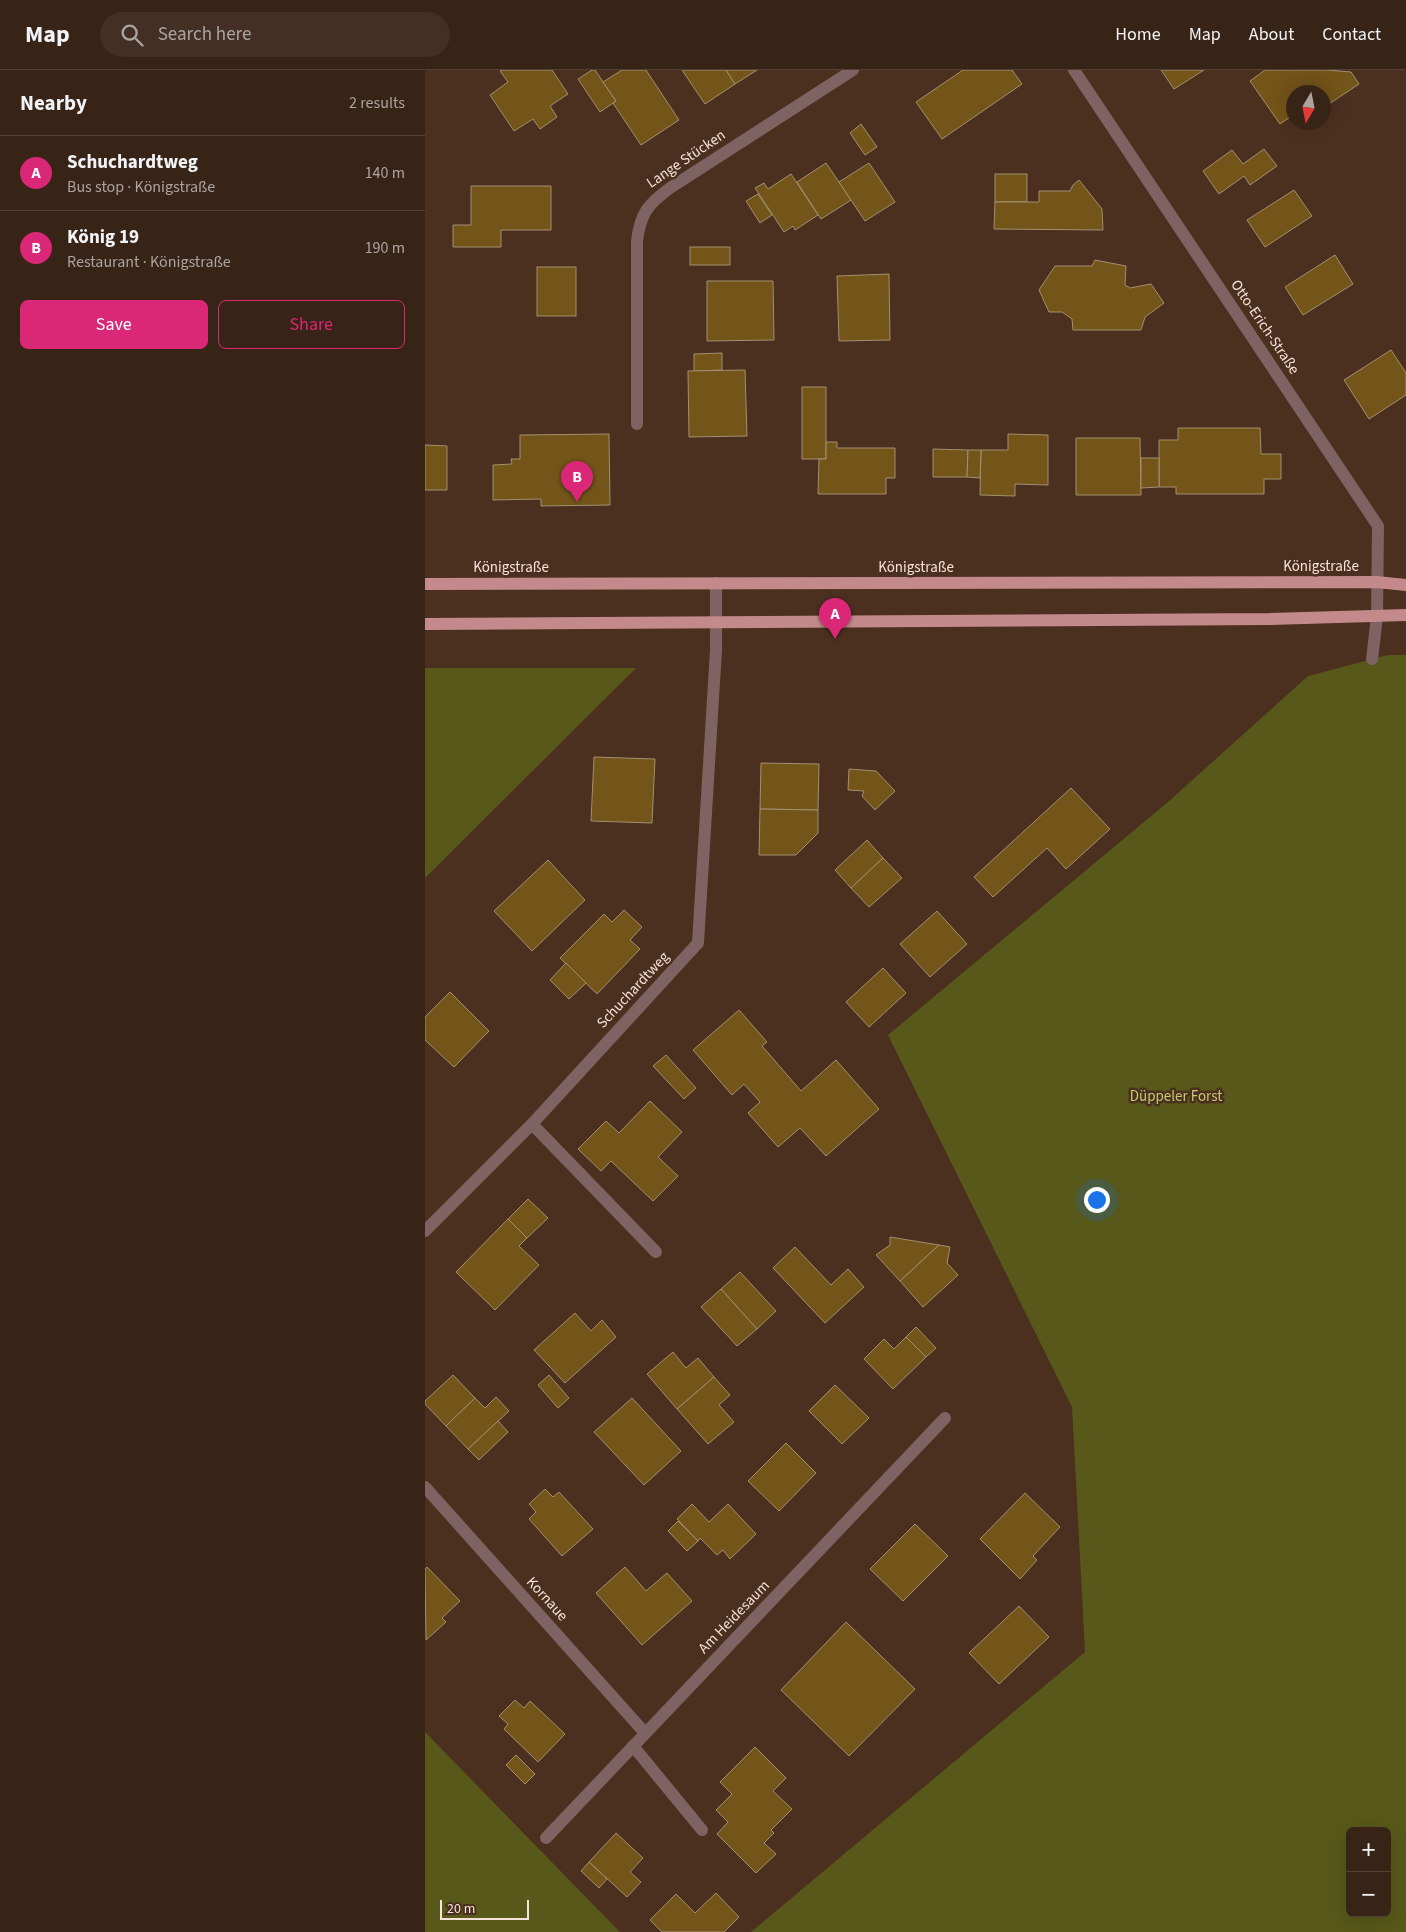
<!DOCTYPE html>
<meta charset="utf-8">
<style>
:root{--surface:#382317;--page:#432f24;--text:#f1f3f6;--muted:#aba4a1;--line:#524036;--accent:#db2777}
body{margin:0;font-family:"Source Sans 3",sans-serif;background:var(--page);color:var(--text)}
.controls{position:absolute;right:15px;bottom:15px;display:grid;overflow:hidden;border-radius:8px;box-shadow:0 5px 20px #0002}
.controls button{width:45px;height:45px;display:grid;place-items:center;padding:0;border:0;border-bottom:1px solid var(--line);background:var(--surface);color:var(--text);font:25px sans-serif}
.compass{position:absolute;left:861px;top:15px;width:45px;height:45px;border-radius:50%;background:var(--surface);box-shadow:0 5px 20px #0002;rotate:190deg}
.scale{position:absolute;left:15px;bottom:12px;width:89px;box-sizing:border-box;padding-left:5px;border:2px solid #f5e2d8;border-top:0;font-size:14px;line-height:18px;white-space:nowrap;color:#f5e2d8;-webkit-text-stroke:4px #4b2f1f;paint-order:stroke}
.you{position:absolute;left:671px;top:1129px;width:18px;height:18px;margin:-12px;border:4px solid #fff;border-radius:50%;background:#1a73e8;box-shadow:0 0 0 8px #1a73e833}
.badge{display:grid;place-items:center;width:32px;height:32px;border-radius:50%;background:var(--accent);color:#fff;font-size:16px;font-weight:700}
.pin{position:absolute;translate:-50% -41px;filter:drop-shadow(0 1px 2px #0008)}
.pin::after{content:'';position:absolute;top:26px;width:18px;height:15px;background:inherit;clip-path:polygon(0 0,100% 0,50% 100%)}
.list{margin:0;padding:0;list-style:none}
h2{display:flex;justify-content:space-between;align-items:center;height:65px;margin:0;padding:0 20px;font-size:21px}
h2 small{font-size:16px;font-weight:400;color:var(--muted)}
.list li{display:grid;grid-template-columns:32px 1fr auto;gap:15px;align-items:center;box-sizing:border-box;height:75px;padding:0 20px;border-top:1px solid var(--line)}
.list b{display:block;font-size:19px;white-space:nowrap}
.list p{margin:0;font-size:16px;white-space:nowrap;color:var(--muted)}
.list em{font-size:16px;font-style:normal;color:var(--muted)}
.actions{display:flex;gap:10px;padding:15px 20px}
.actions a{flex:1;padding:11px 0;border:1px solid var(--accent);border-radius:8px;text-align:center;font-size:18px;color:var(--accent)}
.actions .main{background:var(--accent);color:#fff}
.icon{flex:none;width:28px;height:28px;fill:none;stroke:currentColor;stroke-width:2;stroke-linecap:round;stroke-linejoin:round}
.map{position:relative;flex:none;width:981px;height:1862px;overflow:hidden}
header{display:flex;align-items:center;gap:30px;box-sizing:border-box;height:70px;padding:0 25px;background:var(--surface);border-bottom:1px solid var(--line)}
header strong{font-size:24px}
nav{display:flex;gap:28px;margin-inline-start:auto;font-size:18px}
.search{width:350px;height:45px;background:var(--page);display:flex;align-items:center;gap:12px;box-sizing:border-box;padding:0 18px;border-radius:28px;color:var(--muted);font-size:19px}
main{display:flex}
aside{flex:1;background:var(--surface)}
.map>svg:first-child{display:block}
</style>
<header>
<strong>Map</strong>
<div class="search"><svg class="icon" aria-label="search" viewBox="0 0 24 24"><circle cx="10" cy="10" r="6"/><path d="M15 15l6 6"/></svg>Search here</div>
<nav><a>Home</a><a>Map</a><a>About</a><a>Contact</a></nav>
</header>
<main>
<aside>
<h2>Nearby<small>2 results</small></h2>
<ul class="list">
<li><span class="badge">A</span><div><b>Schuchardtweg</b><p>Bus stop · Königstraße</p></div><em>140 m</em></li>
<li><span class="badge">B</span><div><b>König 19</b><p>Restaurant · Königstraße</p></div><em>190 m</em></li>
</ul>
<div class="actions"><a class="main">Save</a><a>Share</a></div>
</aside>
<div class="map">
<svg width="981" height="1862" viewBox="0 0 981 1862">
<rect width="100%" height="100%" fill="#4b2f1f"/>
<g fill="#575819" fill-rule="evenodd">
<path d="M963,585H981V1862H326L660,1582L647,1337L463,965L743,732L883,606ZM925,1761H962V1843H925Z"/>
<polygon points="0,598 211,598 0,808"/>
<polygon points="0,1662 195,1862 0,1862"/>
</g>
<g fill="#735419" stroke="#a39071">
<polygon points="77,0 127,0 143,24 125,36 132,47 115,59 108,49 89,61 65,25 83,12 75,1"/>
<polygon points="167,0 170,0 191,31 175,42 153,9"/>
<polygon points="197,0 221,0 254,50 216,75 188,33 191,31 178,12"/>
<polygon points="257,0 301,0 310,14 280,34"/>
<polygon points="301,0 332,0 310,14"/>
<polygon points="538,0 587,0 597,14 517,69 491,32"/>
<polygon points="736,0 779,0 749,19"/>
<polygon points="840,0 903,0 926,2 934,14 898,38 898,22 868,22 868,45 855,54 825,11"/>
<polygon points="436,54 452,77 440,85 425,63"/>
<polygon points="839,79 852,96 825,115 819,106 794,124 778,101 807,80 818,94"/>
<polygon points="401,93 426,130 396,149 372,112"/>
<polygon points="444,93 470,132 440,151 414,112"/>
<polygon points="366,104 393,145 370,160 368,156 359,162 330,118 339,113 343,119"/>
<rect x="570" y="104" width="32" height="28"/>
<polygon points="654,110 677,139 678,160 569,159 570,132 614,132 614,121 645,121 648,115"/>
<polygon points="46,116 126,116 126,160 76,160 76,177 28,177 28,155 46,155"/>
<polygon points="869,120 887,146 840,177 822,150"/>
<polygon points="333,124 347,145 335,153 321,131"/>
<rect x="265" y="177" width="40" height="18"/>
<polygon points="910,185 928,214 878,245 860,217"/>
<polygon points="670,190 701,196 700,215 705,218 726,214 739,233 720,247 716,260 648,260 647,249 637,242 624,242 614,220 630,196 667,196"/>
<rect x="112" y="197" width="39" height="49"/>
<polygon points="464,204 465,270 414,271 412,206"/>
<polygon points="282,211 348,211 349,270 282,271"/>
<polygon points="966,280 981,303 981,325 944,349 919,310"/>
<polygon points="297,283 297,300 269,301 269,284"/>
<polygon points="320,300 322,366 264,367 263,301"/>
<rect x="377" y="317" width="24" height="72"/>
<polygon points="753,358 835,358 836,384 856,384 856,409 839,409 839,424 751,424 751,417 734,417 734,370 753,370"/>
<polygon points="184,364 185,435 116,436 116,429 68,430 68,395 87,394 86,389 95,389 95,365"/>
<polygon points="583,364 623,365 623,415 590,414 590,426 555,425 556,380 583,380"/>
<polygon points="651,368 715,368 716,425 651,425"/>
<polygon points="401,372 412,372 412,378 470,378 470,408 461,408 461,424 393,424 394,389 401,389"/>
<polygon points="0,375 22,376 22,420 0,420"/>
<polygon points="508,379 543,380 542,407 508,407"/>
<polygon points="543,380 556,380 555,408 542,407"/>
<polygon points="716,388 734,388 734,417 716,418"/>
<polygon points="169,687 230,689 227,753 166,751"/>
<polygon points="336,693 394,694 393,740 335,739"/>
<polygon points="424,699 451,701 470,721 450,740 437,726 439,721 423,720"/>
<polygon points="646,718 685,759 641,799 622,778 568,827 549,807"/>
<polygon points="335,739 393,740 393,763 371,785 334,785"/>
<polygon points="442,770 458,788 426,818 410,800"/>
<polygon points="458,788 477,808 444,837 426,818"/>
<polygon points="123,790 160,830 107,881 69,841"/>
<polygon points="199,840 217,857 205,870 215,879 172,924 135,888 179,844 187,852"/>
<polygon points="512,841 542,874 505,907 475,874"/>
<polygon points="141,893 161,913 144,929 125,910"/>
<polygon points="458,898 481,923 444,957 421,932"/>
<polygon points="25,922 64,961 29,997 0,970 0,947"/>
<polygon points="314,940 342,972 337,976 376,1021 411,990 454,1039 401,1086 375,1058 353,1077 323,1043 335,1032 319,1014 307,1025 268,980"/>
<polygon points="241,985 271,1018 259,1029 228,996"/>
<polygon points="225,1031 257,1062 233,1087 253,1106 228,1131 186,1091 176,1101 153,1079 181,1051 194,1063"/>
<polygon points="103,1129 123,1148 102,1168 83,1149"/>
<polygon points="83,1149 102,1168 94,1176 114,1195 70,1240 31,1202"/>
<polygon points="465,1167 514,1175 475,1211 451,1185 465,1175"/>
<polygon points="514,1175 525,1177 522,1193 533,1205 498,1237 475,1211"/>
<polygon points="370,1177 406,1215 423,1199 439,1217 400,1253 348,1198"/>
<polygon points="315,1202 351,1241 332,1259 296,1219"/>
<polygon points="296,1219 332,1259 312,1276 276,1237"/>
<polygon points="150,1243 166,1261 177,1250 191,1267 140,1313 109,1280"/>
<polygon points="491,1257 511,1278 501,1287 481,1267"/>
<polygon points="481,1267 501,1287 468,1319 439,1289 459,1269 469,1279"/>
<polygon points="248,1282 261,1298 273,1288 289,1307 252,1339 222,1304"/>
<polygon points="28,1305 50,1328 21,1356 0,1334 0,1331"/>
<polygon points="124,1305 144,1328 133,1338 113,1315"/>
<polygon points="289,1307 305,1325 294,1335 309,1352 283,1374 252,1339"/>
<polygon points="410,1315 444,1348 417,1374 384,1341"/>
<polygon points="71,1327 84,1341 43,1379 21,1356 50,1328 60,1338"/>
<polygon points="207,1328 256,1381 219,1415 169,1362"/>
<polygon points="73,1351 83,1362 54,1390 43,1379"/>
<polygon points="361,1373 391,1403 354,1441 323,1411"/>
<polygon points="120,1419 128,1427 134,1422 168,1459 137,1486 104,1449 111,1442 104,1434"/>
<polygon points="600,1423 635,1457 608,1486 612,1490 595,1509 555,1469"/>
<polygon points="267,1434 284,1452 303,1434 331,1464 305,1489 298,1480 292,1485 275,1468 273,1471 252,1449"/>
<polygon points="253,1451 273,1471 262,1481 243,1461"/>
<polygon points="490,1454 523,1486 478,1531 445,1499"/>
<polygon points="2,1497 35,1531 17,1548 21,1552 1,1570 0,1499"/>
<polygon points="200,1497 221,1521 242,1503 267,1531 217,1575 171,1523"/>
<polygon points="594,1536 624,1567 574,1614 544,1583"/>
<polygon points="421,1552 490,1619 424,1686 356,1620"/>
<polygon points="90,1630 99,1638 105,1631 140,1664 113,1692 79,1659 83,1654 74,1646"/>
<polygon points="330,1677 361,1708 348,1721 367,1739 346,1760 349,1763 339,1773 351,1784 331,1803 292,1764 303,1752 291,1740 307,1724 295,1712"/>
<polygon points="91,1685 110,1704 100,1714 81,1695"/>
<polygon points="191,1763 218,1788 205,1802 216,1812 202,1827 164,1792"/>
<polygon points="164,1792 182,1809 174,1818 156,1801"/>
<polygon points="291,1823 314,1847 299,1862 237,1862 225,1850 251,1824 270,1843"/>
</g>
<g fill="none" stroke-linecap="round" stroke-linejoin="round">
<g stroke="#7f6262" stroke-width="12">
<polyline points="649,0 953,456 952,547 947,589"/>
<path d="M212,354V171C215,144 223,134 245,118L428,0"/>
<polyline points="107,1054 231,1182"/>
<polyline points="0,1161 107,1054 273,873 291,580 291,513"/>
<polyline points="0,1417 220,1663"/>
<polyline points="208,1676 277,1760"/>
<polyline points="121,1768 520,1348"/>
</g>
<g stroke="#c48a8b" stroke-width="12">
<polyline points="0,514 952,512 981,515"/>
<polyline points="0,554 845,549 981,545"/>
</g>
</g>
<g text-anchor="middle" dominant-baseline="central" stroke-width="5" stroke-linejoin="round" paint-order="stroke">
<g font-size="15" fill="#f5e2d8" stroke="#4b2f1f">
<text transform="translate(261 89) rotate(-34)">Lange Stücken</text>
<text transform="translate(840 257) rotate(56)">Otto-Erich-Straße</text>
<text x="896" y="496">Königstraße</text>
<text x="86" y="497">Königstraße</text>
<text x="491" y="497">Königstraße</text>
<text transform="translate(208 920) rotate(-47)">Schuchardtweg</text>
<text transform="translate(122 1529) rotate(48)">Kornaue</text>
<text transform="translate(309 1547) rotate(-46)">Am Heidesaum</text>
</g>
<g font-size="15" fill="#c8cb70" stroke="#4b2f1f">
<text x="751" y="1026">Düppeler Forst</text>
</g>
</g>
</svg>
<div class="controls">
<button>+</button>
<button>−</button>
</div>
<svg class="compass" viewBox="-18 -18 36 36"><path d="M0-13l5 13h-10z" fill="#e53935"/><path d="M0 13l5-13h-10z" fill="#aba4a1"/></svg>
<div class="scale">20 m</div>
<div class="you"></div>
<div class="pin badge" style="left:410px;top:569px">A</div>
<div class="pin badge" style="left:152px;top:432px">B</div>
</div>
</main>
